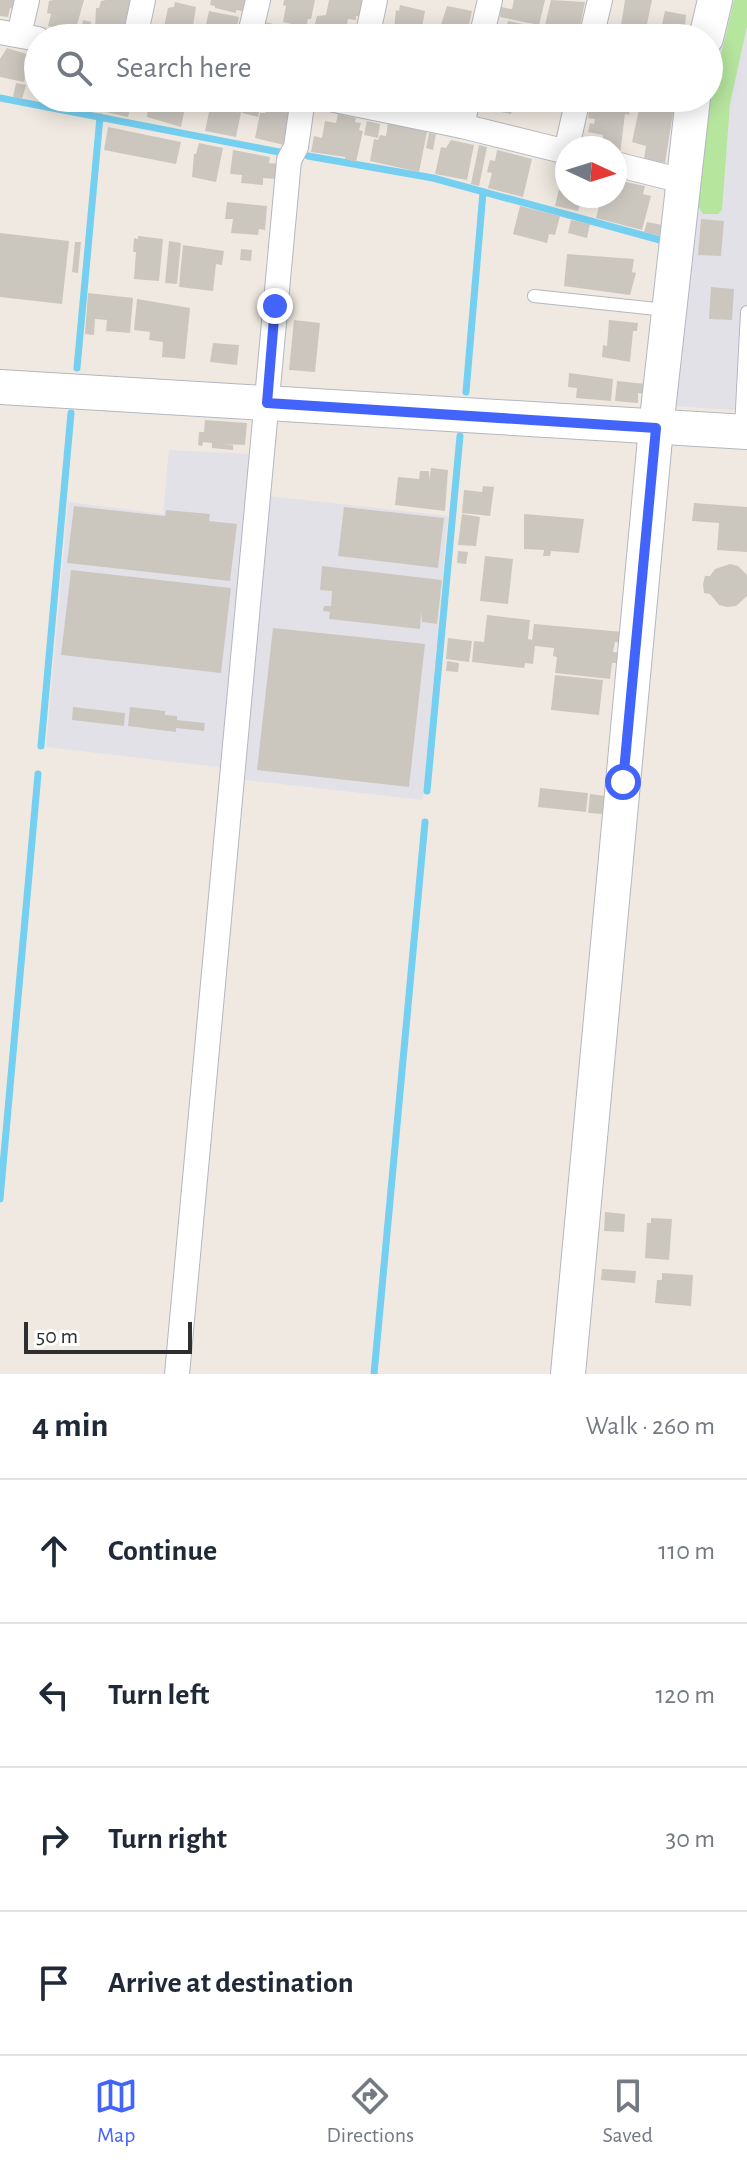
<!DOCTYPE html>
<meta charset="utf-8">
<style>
:root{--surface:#fff;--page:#f2f2f3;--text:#1f2937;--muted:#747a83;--line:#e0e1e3;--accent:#4264fb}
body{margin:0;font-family:"Alegreya Sans",sans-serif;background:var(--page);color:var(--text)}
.compass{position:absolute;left:555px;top:136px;width:72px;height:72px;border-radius:50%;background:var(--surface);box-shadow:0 4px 20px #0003;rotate:94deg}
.scale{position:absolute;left:24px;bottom:20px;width:168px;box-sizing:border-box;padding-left:8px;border:4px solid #2e2e2e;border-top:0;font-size:22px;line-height:28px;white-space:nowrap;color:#2e2e2e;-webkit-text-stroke:6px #fff;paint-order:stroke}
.stop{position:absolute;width:24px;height:24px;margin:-18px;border:6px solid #4264fb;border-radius:50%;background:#fff}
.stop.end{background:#4264fb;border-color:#fff;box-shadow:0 2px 8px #0008}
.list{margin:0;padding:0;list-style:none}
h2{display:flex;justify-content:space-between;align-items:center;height:104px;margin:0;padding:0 32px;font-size:34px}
h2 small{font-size:26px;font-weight:400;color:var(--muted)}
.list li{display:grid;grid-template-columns:52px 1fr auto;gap:24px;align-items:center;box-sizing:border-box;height:144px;padding:0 32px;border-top:2px solid var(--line)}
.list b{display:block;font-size:30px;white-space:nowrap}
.list em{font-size:26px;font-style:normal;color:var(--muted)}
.icon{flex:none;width:44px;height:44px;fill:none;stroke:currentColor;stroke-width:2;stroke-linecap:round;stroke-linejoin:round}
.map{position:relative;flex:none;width:747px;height:1374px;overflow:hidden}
.search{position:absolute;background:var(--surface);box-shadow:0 4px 20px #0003;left:24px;right:24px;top:24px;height:88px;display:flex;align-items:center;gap:20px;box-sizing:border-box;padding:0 28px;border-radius:44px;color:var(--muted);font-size:30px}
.sheet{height:680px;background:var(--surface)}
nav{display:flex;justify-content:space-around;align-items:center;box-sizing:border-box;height:112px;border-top:2px solid var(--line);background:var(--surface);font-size:22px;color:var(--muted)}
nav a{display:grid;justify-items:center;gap:4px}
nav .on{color:var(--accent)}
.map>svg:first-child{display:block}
</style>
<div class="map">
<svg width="747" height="1374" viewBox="0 0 747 1374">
<rect width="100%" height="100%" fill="#efe9e1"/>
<g fill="#e3e1e8">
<polygon points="724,0 747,0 747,411 673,406 709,98 709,69"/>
<polygon points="169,450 250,454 226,768 46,747 68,502 163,514"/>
<polygon points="269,496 448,516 423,800 245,780"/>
</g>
<polygon fill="#b6e59e" points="734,0 747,0 747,26 730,104 722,210 718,214 703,214 698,206 710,102"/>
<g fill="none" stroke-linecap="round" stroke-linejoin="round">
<g stroke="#75cff0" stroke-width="7">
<polyline points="0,98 279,152"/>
<polyline points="308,156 433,178 660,240"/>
<polyline points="77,368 100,117"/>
<polyline points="466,392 483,192"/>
<polyline points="41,746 71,413"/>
<polyline points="427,791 460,436"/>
<polyline points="0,1199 38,774"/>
<polyline points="374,1374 425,822"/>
</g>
</g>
<g fill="#cbc7bf">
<polygon points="0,0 16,0 14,9 10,8 8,17 0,16"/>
<polygon points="54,0 84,0 75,32 48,26 51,14 47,13 49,1"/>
<polygon points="106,0 130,0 122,37 95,31 96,8 99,8 101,1"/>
<polygon points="211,0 246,0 243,11 236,10 236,13 215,8 215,6 210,5"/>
<polygon points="284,0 315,0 311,19 308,19 306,27 283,22 286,6 283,5"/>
<polygon points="329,0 364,0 360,16 356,16 356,20 348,19 344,38 313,31 317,16 326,15"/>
<polygon points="514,0 545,0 539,25 500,17 501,7 512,9"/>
<polygon points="551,0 585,2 578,36 544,29"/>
<polygon points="625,0 652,0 644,38 619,38"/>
<polygon points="175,2 196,7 191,38 147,38 150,24 164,27 168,8 174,7"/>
<polygon points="400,5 425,11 420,38 393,38 396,10 399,11"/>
<polygon points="447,6 472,11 466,38 438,34"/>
<polygon points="209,11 239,17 235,35 243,38 203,38"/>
<polygon points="665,11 686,15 684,38 659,38"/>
<polygon points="83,20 91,22 88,37 80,35"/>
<polygon points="508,21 538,27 537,33 533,32 531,38 504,38"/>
<polygon points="265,22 307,32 306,38 262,37"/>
<polygon points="7,48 30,55 24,82 0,77 0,59"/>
<polygon points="16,83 26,85 22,99 13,97"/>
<polygon points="49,98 76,98 74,106 49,101"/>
<polygon points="99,98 132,98 128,117 97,110"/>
<polygon points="149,98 187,98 181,127 147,117"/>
<polygon points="189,98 209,98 207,106 188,102"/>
<polygon points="220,98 244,98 236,137 205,131 211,103"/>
<polygon points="246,98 262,98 258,117 242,113"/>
<polygon points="429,98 455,98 454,104 447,102 445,112 427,108"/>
<polygon points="488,98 521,98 518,112 512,111 511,114 485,109"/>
<polygon points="600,98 613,100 613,98 632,98 629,115 625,114 620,154 615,153 615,148 610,148 611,141 603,139 603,135 588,132 590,123 594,124 595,119 588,118 589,109 597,111"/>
<polygon points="641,100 674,107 665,163 644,159 646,146 632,142"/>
<polygon points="270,106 290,111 284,145 255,138 260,113 265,113"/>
<polygon points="338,114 356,118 355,122 361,123 359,130 363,131 356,162 345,159 345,157 311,152 314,136 322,138 325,121 336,123"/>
<polygon points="367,121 380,124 378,138 364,135"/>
<polygon points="388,123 427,132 419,172 370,161 374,139 378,140 380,135 386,136"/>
<polygon points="108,127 181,142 176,164 104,150"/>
<polygon points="429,133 436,134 433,150 426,148"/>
<polygon points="451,140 474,145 467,180 435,174 441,147 446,148"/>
<polygon points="199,143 223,148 216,182 192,177 194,154 196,154"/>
<polygon points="479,145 487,147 479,186 471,184"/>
<polygon points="233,150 270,157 269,163 278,164 276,179 263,178 263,185 241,183 242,175 230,174"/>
<polygon points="497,150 532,159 523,197 488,188 492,173 487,172 490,160 495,161"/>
<polygon points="563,172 567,173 567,196 582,196 578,211 555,206"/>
<polygon points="615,180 645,186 643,194 651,196 642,230 596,218 600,203 607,204 609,196 615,196"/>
<polygon points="227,202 267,206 265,230 259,229 258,235 231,233 233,219 225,219"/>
<polygon points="520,206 560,216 555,235 549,234 547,243 513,234"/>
<polygon points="701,219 724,221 721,256 698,255"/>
<polygon points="571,220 590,224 587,238 568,233"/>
<polygon points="647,222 662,225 660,236 644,232"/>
<polygon points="0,233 69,241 62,304 0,297"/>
<polygon points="138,236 163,239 159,281 134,279 136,252 133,252 134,238 138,239"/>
<polygon points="169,241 181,243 177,284 165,283"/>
<polygon points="75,242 81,242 78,273 72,272"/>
<polygon points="183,245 224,251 222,265 216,264 213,291 179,287"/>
<polygon points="241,249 252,250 251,261 240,260"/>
<polygon points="567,254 634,259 632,272 636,273 630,295 564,286"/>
<polygon points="711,287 734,289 732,320 709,319"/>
<polygon points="88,293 133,298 130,333 106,331 107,320 95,319 94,335 85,334"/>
<polygon points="137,299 190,308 185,359 162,357 163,342 149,340 150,332 134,330"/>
<polygon points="294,320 320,323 315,372 289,370"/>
<polygon points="609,320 638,323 637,331 633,331 630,362 602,357 603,345 607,346"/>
<polygon points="213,343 239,345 237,365 210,362"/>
<polygon points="569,373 613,379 611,401 576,398 577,388 568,387"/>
<polygon points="617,381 646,384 645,394 638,393 638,403 615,401"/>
<polygon points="205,420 247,423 245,445 223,444 233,445 233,450 212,448 212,443 203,442 202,446 198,445 199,432 204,432"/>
<polygon points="431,468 448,470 445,511 395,505 398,477 419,479 420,471 429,471 429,481"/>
<polygon points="483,486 494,487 490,516 462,513 464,490 482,492"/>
<polygon points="694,503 747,507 747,552 717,550 719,523 692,521"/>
<polygon points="74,506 165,516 166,510 210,514 209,521 237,524 230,581 67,563"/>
<polygon points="344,507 444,518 438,568 338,556"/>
<polygon points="462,514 480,517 476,546 458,545"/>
<polygon points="524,514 584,519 579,553 551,551 550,556 543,556 544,550 524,549"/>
<polygon points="458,551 468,552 466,564 457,563"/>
<polygon points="485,556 513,559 508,604 480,601"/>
<polygon points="730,564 738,566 747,575 747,596 736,606 727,607 719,605 710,594 704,593 703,584 705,576 710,576 715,569"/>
<polygon points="322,566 442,580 437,624 422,622 421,613 420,629 329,619 330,612 323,611 324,606 331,606 332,591 320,590"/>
<polygon points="71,570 231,588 221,673 61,655"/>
<polygon points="487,615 530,620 528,639 532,640 534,624 623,632 621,643 615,642 613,652 620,653 619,663 612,663 610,679 555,673 557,657 553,656 554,648 535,646 533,664 525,663 524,668 472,662 474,641 484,642"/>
<polygon points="273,628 425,644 409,787 257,770"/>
<polygon points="448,638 472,641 469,662 446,659"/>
<polygon points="447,661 459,663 458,672 446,671"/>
<polygon points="555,675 603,680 599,715 551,710"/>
<polygon points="73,707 125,713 124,726 72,720"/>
<polygon points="130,707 165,711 165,715 177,716 177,720 205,723 204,731 176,728 176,732 128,726"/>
<polygon points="540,788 588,793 586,812 538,807"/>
<polygon points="590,794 605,796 603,814 588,813"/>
<polygon points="605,1212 625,1214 624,1232 604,1231"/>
<polygon points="651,1218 672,1219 669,1260 645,1258 647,1223 651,1223"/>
<polygon points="602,1269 636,1271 635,1283 601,1280"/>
<polygon points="662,1273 693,1275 691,1306 655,1303 657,1280 662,1280"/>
</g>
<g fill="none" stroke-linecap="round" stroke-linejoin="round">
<defs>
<g id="lane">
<polyline points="534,296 666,310"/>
<polyline points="741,428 747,312"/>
</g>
<g id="street">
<polyline points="0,32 38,39"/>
<polyline points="19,35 27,0"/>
<polyline points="135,38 143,0"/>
<polyline points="249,38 258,0"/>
<polyline points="367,38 375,0"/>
<polyline points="481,38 490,0"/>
<polyline points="591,38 600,0"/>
<polyline points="325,98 462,126 567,152"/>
<polyline points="462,126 468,98"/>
<polyline points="566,152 578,98"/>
<polyline points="615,164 683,181"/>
<polyline points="177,1374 289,160 296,147 303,98"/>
</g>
<g id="secondary">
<polyline points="706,38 715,0"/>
<polyline points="0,387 747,432"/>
<polyline points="568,1374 656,428 693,98"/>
</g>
</defs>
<use href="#lane" stroke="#b4b7c1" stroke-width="14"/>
<use href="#street" stroke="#b4b7c1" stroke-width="26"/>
<use href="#secondary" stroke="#b4b7c1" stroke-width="36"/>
<use href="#lane" stroke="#fff" stroke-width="12"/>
<use href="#street" stroke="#fff" stroke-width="24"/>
<use href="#secondary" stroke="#fff" stroke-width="34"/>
</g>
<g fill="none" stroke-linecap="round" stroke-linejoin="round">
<polyline stroke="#4264fb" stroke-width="10" points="275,306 267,403 656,428 623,782"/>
</g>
</svg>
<svg class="compass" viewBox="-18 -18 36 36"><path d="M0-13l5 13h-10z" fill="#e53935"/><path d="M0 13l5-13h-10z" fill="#747a83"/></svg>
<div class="scale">50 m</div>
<div class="stop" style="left:623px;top:782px"></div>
<div class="stop end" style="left:275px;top:306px"></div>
<div class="search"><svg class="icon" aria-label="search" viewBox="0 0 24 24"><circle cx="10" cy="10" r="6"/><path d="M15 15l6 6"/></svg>Search here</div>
</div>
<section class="sheet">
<h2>4 min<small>Walk · 260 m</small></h2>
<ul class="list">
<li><svg class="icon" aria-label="ahead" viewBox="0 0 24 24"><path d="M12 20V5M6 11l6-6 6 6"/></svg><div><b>Continue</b></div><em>110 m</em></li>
<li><svg class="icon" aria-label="left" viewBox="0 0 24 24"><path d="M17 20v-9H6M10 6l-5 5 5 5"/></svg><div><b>Turn left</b></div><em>120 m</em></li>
<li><svg class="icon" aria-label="right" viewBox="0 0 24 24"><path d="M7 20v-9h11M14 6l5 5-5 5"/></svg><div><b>Turn right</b></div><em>30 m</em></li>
<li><svg class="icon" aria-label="arrive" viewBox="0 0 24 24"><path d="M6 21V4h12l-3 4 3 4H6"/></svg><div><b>Arrive at destination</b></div></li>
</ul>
</section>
<nav>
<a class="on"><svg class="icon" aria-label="map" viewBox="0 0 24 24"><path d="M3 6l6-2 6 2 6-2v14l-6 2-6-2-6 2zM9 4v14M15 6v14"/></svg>Map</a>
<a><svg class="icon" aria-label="directions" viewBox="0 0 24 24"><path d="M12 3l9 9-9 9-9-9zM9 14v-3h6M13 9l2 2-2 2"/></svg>Directions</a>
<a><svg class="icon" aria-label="saved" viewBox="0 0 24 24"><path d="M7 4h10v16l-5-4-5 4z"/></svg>Saved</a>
</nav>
